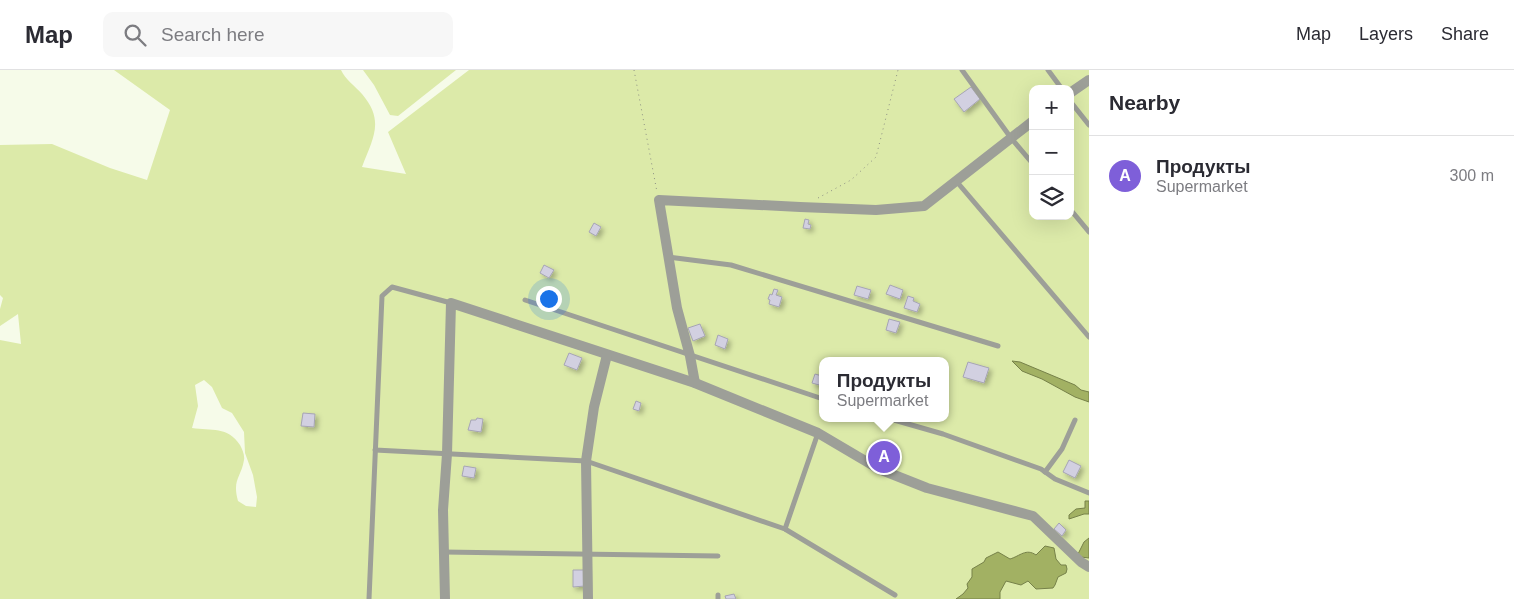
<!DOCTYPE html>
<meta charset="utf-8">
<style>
:root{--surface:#fff;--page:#f7f7f7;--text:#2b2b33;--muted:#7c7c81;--line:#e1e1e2;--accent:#7e5fd9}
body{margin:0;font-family:Arial,sans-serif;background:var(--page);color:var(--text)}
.controls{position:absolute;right:15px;top:15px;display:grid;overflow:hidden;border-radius:10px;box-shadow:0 5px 20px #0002}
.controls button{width:45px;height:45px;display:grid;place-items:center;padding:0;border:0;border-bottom:1px solid var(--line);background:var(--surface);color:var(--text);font:25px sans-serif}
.you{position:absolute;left:548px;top:228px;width:18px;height:18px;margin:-12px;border:4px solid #fff;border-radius:50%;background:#1a73e8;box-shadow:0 0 0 8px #1a73e833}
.badge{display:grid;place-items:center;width:32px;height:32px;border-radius:50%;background:var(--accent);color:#fff;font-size:16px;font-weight:700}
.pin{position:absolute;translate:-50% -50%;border:2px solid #fff;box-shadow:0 1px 5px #0006}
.popup{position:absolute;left:819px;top:287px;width:130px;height:65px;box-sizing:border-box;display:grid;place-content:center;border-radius:10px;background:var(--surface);filter:drop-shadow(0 1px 4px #0005);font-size:16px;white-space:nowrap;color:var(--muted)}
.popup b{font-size:19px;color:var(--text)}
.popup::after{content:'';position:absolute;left:50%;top:100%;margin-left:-10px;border:10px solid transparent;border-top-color:var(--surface)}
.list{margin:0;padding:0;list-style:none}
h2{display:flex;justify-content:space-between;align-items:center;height:65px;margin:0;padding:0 20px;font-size:21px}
h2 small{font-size:16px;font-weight:400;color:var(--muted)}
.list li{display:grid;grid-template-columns:32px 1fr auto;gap:15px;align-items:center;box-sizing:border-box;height:80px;padding:0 20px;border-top:1px solid var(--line)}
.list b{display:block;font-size:19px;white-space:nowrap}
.list p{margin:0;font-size:16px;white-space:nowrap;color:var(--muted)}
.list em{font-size:16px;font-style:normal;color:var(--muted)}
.icon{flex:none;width:28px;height:28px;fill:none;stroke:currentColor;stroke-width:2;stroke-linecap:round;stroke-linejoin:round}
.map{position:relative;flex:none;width:1089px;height:529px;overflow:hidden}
header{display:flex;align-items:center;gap:30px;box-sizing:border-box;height:70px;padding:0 25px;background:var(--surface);border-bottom:1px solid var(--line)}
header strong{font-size:24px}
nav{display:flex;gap:28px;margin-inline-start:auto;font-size:18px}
.search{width:350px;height:45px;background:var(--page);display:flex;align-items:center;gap:12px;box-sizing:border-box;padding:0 18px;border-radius:10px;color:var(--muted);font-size:19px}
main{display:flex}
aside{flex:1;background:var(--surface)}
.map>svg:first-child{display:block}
</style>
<header>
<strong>Map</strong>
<div class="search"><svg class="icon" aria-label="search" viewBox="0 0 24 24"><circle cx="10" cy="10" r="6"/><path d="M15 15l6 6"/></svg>Search here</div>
<nav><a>Map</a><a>Layers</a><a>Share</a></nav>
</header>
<main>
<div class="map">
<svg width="1089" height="529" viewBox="0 0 1089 529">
<defs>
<filter id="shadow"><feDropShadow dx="3" dy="3" stdDeviation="2.5" flood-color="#0004"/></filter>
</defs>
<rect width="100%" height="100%" fill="#f6fbe9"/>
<g fill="#dceaa9" fill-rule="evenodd">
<path d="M114,0H341C345,9 355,16 362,24C385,51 373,68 362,97L406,104L388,62L469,0H1089V529H0V270L21,274L18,244L0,256V239L3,228L0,225V75L52,74L110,98L147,110L170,40ZM1033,19H1070V146H1033ZM823,291H945V348H823ZM204,310L212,317L222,338L232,343L244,362L245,383L253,405L257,427L256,437L246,436L238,431C232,409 241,408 244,390C245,385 242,379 240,375C228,356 211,361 192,358L198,336L195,315Z"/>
<polygon points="363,0 456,0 398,46 390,45 374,15"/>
</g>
<g fill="#a2b163" stroke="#768149">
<polygon points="1012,291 1020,292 1075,315 1081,320 1089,322 1089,332 1075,327 1042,309 1022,301"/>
<polygon points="1085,431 1089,431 1089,444 1084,444 1069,449 1069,445 1076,439 1085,438"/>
<polygon points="1089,468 1089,488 1081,487 1078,484 1084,472"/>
<path d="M1045,476L1054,478L1056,489L1061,495H1066L1067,499L1066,503L1058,507L1055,515L1053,518L1036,519L1028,511L1021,515L1006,511L1000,522V529H956L963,524L968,518L967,514L972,507V499L984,492L986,488L998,482L1010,489C1020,486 1026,478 1036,485Z"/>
</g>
<g fill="#d2d0e1" stroke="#a6a4b4" filter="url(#shadow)">
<polygon points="971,17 980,29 964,42 954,29"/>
<polygon points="805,149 809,150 808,154 811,155 810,159 803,158"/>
<polygon points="594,153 601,157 596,166 589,162"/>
<polygon points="544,195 554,200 549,208 540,203"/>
<polygon points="890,215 903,220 900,229 886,224"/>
<polygon points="857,216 871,220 868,229 854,225"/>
<polygon points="774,219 778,220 776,225 782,227 779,237 769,234 770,230 768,229 770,224 772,225"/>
<polygon points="908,226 914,228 913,231 920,234 917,242 904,238"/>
<polygon points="889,249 900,252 896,263 886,260"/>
<polygon points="700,254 705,266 693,271 688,258"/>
<polygon points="718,265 728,269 725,279 715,275"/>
<polygon points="569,283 582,288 577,300 564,295"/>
<polygon points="968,292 989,298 984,313 963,307"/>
<polygon points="815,304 822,306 819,315 812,313"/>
<polygon points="636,331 641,333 639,341 633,339"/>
<polygon points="303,343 315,344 314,357 301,356"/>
<polygon points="477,348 483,349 481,362 468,360 471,350 476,350"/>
<polygon points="1069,390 1081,396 1075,408 1063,402"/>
<polygon points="464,396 476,398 474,408 462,406"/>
<polygon points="1059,453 1066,460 1062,466 1054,459"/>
<polygon points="573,500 585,500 585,516 573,517"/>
<polygon points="734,524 736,529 726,529 725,526"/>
</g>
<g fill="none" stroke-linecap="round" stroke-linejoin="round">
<g stroke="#8d9084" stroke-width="1" stroke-dasharray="1 4" stroke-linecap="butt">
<polyline points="634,0 657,122"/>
<polyline points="818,128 851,110 876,87 898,0"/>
</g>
<g stroke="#9d9f98" stroke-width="5">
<polyline points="962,0 1011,68 1033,94"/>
<polyline points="1048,0 1062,19"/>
<polyline points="1070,31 1089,55"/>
<polyline points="957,112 1089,267"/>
<polyline points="1070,139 1089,162"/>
<polyline points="668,187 731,195 998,276"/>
<polyline points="525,230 823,329"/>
<polyline points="887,348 943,364 1041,399 1055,409 1089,423"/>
<polyline points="375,380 586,391 785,459 895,525"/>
<polyline points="1045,402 1062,379 1075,350"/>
<polyline points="785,459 818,363"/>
<polyline points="444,482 718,486"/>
<polyline points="369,529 382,226 392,217 451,233"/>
<polyline points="718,529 718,525"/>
</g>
<g stroke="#9d9f98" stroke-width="10">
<polyline points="1070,23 1089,10"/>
<polyline points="695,313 690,286 677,238 659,130 800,137 876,140 924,136 1033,51"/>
<polyline points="445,529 443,440 447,384 451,233 695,313 818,363 879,399 927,418 1033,446 1081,492 1089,497"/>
<polyline points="588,529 586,391 594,337 607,285"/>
</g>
</g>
</svg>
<div class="controls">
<button>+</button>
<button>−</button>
<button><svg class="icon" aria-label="layers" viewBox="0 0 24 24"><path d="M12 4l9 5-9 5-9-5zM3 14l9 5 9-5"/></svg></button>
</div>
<div class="you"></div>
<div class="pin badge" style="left:884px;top:387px">A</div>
<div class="popup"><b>Продукты</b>Supermarket</div>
</div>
<aside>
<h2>Nearby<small></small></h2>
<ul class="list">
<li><span class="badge">A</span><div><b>Продукты</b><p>Supermarket</p></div><em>300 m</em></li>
</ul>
</aside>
</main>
